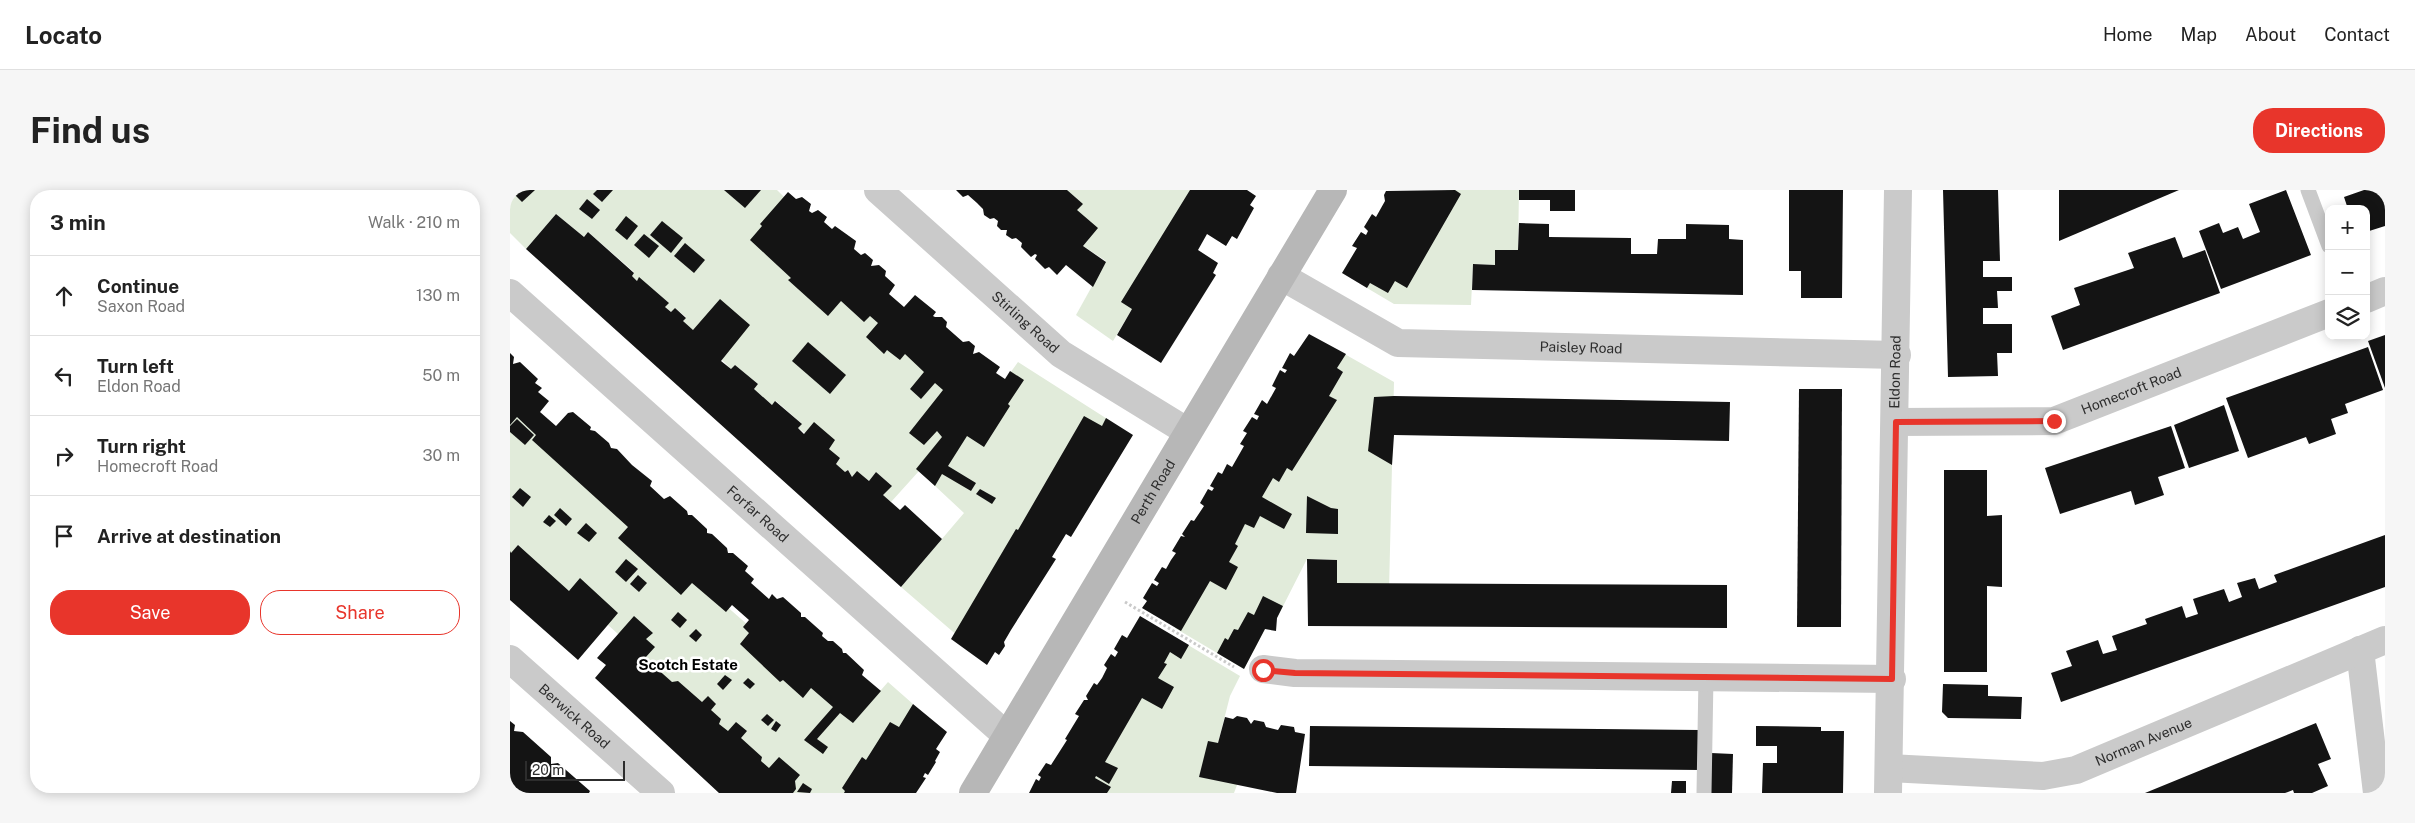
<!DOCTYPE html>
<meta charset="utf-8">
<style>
:root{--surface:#fff;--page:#f6f6f6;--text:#222;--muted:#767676;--line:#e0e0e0;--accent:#e8352b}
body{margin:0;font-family:"Public Sans",sans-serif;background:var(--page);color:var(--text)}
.controls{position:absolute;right:15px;top:15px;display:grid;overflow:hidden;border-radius:10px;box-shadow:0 2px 12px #0003}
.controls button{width:45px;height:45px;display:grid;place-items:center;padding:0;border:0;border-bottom:1px solid var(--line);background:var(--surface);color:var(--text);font:25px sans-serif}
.scale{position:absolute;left:15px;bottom:12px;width:100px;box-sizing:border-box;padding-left:5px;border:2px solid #2d2d2d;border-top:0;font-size:14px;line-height:18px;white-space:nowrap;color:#2d2d2d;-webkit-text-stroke:4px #fff;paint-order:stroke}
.stop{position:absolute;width:15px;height:15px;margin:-11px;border:4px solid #e8352b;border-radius:50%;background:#fff}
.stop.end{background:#e8352b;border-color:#fff;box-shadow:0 1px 5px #0008}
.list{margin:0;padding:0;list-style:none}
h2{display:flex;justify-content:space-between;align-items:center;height:65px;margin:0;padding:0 20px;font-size:21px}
h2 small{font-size:16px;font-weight:400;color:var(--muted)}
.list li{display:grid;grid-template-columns:32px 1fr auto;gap:15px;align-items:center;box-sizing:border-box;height:80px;padding:0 20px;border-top:1px solid var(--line)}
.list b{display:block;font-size:19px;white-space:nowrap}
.list p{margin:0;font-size:16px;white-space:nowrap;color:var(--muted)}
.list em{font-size:16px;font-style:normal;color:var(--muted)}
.actions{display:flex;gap:10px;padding:15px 20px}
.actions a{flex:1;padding:11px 0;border:1px solid var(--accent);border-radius:20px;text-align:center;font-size:18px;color:var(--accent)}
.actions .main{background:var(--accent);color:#fff}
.icon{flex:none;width:28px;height:28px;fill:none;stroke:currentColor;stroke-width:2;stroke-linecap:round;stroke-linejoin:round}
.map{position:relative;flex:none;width:1875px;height:603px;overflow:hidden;border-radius:20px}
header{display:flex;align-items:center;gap:30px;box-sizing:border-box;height:70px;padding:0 25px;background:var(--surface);border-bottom:1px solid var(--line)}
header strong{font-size:24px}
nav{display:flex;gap:28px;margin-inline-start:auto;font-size:18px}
.intro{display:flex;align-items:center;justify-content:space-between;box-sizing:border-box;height:120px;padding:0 30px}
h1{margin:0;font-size:35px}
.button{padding:12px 22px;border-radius:20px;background:var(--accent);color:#fff;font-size:18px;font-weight:700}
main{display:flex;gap:30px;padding:0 30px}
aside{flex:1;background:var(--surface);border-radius:20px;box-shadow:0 2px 12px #0003}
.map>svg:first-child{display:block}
</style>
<header>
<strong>Locato</strong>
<nav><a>Home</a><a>Map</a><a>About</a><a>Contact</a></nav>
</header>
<div class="intro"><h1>Find us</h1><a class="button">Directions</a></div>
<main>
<aside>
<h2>3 min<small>Walk · 210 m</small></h2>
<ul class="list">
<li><svg class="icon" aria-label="ahead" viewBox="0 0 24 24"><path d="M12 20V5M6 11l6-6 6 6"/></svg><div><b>Continue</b><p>Saxon Road</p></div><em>130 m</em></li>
<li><svg class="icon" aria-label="left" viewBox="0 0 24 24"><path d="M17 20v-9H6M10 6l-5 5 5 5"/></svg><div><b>Turn left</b><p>Eldon Road</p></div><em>50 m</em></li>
<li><svg class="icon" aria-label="right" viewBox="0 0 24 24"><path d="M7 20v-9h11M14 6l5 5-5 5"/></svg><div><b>Turn right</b><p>Homecroft Road</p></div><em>30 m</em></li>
<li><svg class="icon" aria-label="arrive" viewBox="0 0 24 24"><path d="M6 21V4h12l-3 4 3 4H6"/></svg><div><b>Arrive at destination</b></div></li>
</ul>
<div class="actions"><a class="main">Save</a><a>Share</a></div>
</aside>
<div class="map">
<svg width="1875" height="603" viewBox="0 0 1875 603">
<rect width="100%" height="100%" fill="#fff"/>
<g fill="#e1ebda">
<polygon points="0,0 267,0 480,211 508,172 602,232 449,447 391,397 454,323 409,281 381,312 373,305 381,295 366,282 359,291 347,282 342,287 338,280 335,282 326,274 330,268 288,238 291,233 266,211 262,215 244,199 248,194 225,175 221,179 173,131 176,127 165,118 161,122 155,117 158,112 129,88 127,91 122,86 124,82 78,42 74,47 46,24 16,59 0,43"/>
<polygon points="526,0 693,0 603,151 566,125 596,71 573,56 579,49"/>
<polygon points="936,0 1009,0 1008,60 986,60 985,75 963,74 961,115 884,114 857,98 860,93 875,98"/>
<polygon points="831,162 884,192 879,401 827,400 827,370 797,369 767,428 755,439 734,479 665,438"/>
<polygon points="6,224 29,246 26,250 341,525 366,500 371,500 378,492 403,514 390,543 338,603 283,603 112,456 108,444 98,435 86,435 0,369 0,226"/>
<polygon points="658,443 730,486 720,506 708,553 693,575 727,587 727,595 724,603 567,603"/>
</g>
<g fill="#141414">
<polygon points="0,0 25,0 12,12"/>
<polygon points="87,0 103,0 92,12 83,4"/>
<polygon points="214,0 251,0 235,18"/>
<polygon points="446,0 557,0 573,14 567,20 588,38 573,56 596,72 583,97 556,75 547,85 539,77 535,79 525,69 527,65 525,64 521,67 511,57 512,53 506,48 502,49 496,45 497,40 491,40 487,36 488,31 484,28 480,29 474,25 473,19 467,13 458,5 453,7"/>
<polygon points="680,0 737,0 746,6 740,15 744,18 727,49 722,46 716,56 697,44 688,60 708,73 703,83 706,85 651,173 607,145 622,119 611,112"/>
<polygon points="945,0 951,4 897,98 885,91 878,103 860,93 857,98 832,83 847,58 842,56 851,42 856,45 858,41 854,37 862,24 866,27 875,11 874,5 876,1"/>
<polygon points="1009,0 1065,0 1065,21 1040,21 1040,10 1009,10"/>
<polygon points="1279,0 1333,0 1332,108 1291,108 1291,81 1279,81"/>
<polygon points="1433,0 1488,0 1490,71 1473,71 1473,87 1502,87 1502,101 1487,101 1488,118 1473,118 1473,134 1502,134 1502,163 1487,163 1488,186 1438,187"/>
<polygon points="1549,0 1669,0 1549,51"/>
<polygon points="1776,0 1801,65 1711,99 1689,41 1709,33 1713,43 1728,37 1733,49 1750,42 1739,14"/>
<polygon points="1854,0 1875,0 1875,36 1856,42 1856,19 1838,19 1834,7"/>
<polygon points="278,2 286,9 292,7 301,14 299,21 302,23 308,20 317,27 314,32 322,39 325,36 346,51 344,59 351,65 355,63 363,70 361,76 369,75 376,81 375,86 385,95 379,104 394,117 405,105 426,122 423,126 425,127 432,127 437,132 436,137 453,152 459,151 465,156 463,164 469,162 490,177 486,183 495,189 500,181 514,190 498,214 500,216 474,257 457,246 438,276 466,293 461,301 432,284 425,296 406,279 432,247 427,241 414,255 399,243 433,200 425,193 411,209 400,199 414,182 395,164 390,170 377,160 374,164 356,147 368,133 360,126 354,132 331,111 318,126 278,90 281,88 240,50 252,36 250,34"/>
<polygon points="77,9 90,20 82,29 69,19"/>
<polygon points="46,24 74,47 78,42 124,83 122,86 127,91 129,87 159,113 155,117 161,122 165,118 176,128 173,131 183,140 210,109 240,135 211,171 221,179 225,175 248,194 244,199 262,215 265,211 292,234 288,238 294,244 304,232 325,250 319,259 330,268 326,274 335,282 338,280 342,287 347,281 359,291 366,282 382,296 373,305 390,320 395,315 432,349 391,397 16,59"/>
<polygon points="116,26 128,36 117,50 105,40"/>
<polygon points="152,31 173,48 161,63 140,45"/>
<polygon points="1009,33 1039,34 1039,47 1121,48 1121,64 1147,64 1148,49 1176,49 1176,34 1219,35 1219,49 1233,50 1233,105 962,100 963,74 985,75 985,60 1008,60"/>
<polygon points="134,44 149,56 139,68 124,55"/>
<polygon points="1665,47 1673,68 1695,60 1710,103 1553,160 1541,126 1570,115 1564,98 1624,78 1618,63"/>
<polygon points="175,53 195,70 184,83 164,66"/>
<polygon points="799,144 836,164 827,178 833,182 819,206 827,210 782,281 777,278 769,292 763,288 752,307 782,324 774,339 750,326 744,338 735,334 725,354 728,356 719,372 728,377 716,400 700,391 671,441 632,418 637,411 633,408 642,393 647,396 649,393 644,390 652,377 656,379 661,370 666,363 662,361 671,346 675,347 672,344 681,330 684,331 694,316 690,313 698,299 702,301 704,298 700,296 708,282 712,284 717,274 722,277 734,256 730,254 737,243 733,241 742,227 747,230 749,226 744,224 752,210 757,214 766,198 762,196 770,180 775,183 777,180 772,178 780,163 784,166"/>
<polygon points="1875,145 1875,198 1858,151"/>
<polygon points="298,152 336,185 320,204 282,171"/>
<polygon points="1858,157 1873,200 1835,214 1838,223 1821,229 1826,244 1799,254 1796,247 1738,268 1716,208"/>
<polygon points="0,163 4,167 3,174 10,172 28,189 25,193 32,198 28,202 39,211 30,222 46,236 58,223 63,222 81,237 80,240 85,241 99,253 101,258 107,259 122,275 142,291 140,296 154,309 160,306 177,321 178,325 182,325 197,339 197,343 202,344 217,358 218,363 223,363 238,376 235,381 244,389 241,393 259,409 262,404 267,409 273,407 291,423 291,427 295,427 313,443 312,446 318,451 323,451 332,459 333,463 336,463 354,480 352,485 371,501 343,533 330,523 307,549 318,557 313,564 294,550 323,517 301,498 293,508 273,490 270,492 230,454 239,443 233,437 239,430 222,415 216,422 182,393 171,405 108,348 118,337 22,250 26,245 7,227 0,235"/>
<polygon points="1289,199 1332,199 1331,437 1287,437"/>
<polygon points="884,206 1220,212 1219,251 884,245 882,275 858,261 864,207"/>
<polygon points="1714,215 1729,261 1679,278 1664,235"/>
<polygon points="574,226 592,236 596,228 623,245 561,347 556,344 542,367 546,369 501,440 494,452 495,456 489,465 485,462 477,475 441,449 506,339 508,340"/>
<polygon points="7,229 24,245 15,255 0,242 0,236"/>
<polygon points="1661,236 1675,278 1648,287 1654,305 1625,315 1621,301 1550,324 1535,278"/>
<polygon points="1434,280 1477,280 1477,326 1492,325 1492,397 1477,396 1477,482 1434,482"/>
<polygon points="10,298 21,307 13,317 2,307"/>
<polygon points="470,299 486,308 482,314 466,304"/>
<polygon points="797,306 821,318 828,319 828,344 796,343"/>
<polygon points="50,318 62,329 56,336 44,325"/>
<polygon points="39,325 46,331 40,337 33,332"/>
<polygon points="76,333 87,343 79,352 67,343"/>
<polygon points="1875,345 1875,397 1551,512 1541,483 1562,476 1556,461 1588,450 1593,464 1607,460 1602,446 1637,434 1635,429 1672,416 1676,428 1688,424 1683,409 1714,399 1719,412 1732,407 1727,393 1745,388 1749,399 1767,392 1764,385"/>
<polygon points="8,355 59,401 70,388 108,423 68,470 0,410 0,361 1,363"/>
<polygon points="116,369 128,379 116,392 105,382"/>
<polygon points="797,369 827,370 827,393 1217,395 1217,438 798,436"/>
<polygon points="128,385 137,393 129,402 120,394"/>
<polygon points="753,406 773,416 767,428 766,441 755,439 734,479 707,463 715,448 718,450 724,439 728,440 738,422 744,425"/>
<polygon points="168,422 177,430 170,438 161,430"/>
<polygon points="124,426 143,443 136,449 145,457 135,468 162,492 168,491 192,512 198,506 206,514 201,520 211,529 209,534 218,541 226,532 237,541 231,548 252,567 251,571 259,578 269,567 290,585 285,591 286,599 283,603 209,603 85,488 96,475 87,468"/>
<polygon points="630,426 679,455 671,469 660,462 654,473 657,474 648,488 664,497 652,519 632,508 595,572 608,578 599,594 586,586 585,588 601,597 597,603 519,603 526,589 529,591 531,587 528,585 536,573 541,575 557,550 555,549 569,526 565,524 574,510 578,510 576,506 584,493 587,495 592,488 597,478 594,475 601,464 605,467 608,462 604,459 612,445 617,448"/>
<polygon points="186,439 192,445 186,452 179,446"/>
<polygon points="215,485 222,490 213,500 207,494"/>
<polygon points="238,488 245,494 240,499 233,493"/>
<polygon points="1433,494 1478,495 1478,506 1512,507 1511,529 1438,528 1432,522"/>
<polygon points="403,514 437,542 426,559 430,562 425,571 426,572 418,585 415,583 413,587 416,588 406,603 334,603 335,601 332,598 352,567 356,570 380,532 389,537"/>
<polygon points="257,524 264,530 258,536 251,530"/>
<polygon points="727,526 737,528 741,534 744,530 754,532 756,537 768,540 771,535 784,537 785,542 795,544 786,603 767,603 689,587 698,551 708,553 715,527 723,529"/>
<polygon points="0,531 5,535 4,541 13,542 41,567 41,574 48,573 80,601 79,603 0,603"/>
<polygon points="266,531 271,535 266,542 261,539"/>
<polygon points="1806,533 1821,569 1808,574 1818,596 1802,603 1784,603 1783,600 1775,603 1635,603"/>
<polygon points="800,536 1190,540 1190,580 799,576"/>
<polygon points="1246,536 1311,537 1311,541 1334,541 1333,603 1252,603 1253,573 1267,573 1267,556 1246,556"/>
<polygon points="1201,563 1223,564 1222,603 1201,603"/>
<polygon points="1162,591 1176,591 1176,603 1161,603"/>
<polygon points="293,593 302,599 300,603 287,602"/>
</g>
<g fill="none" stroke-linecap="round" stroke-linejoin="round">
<polyline stroke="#cacaca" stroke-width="3" stroke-dasharray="2.5 2.5" stroke-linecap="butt" points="615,412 724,477"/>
<g stroke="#cacaca" stroke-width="15">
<polyline points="1798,0 1819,56"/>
<polyline points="1194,603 1196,487"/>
</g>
<g stroke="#cacaca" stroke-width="28">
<path id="s1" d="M368,0L551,164L678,242"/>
<path id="s2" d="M771,86L888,153L1387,165"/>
<path id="s3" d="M0,103L497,546"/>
<polyline points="1856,109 1875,101"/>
<path id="s4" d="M1386,232L1544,231L1819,123"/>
<polyline points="1850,460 1867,603"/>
<path id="s5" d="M0,469L151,603"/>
<polyline points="753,479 785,483 1382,489"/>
<path id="s6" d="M1379,578L1533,586L1566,580L1875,450"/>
<path id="s7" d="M1378,603L1388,0"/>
</g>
<path stroke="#b7b7b7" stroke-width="28" id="s8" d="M463,603L823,0"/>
</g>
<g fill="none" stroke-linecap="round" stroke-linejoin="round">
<polyline stroke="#e8352b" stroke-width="6" points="753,480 785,483 1382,489 1386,232 1544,231"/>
</g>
<g text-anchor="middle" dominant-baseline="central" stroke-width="5" stroke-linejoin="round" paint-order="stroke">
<g font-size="14" fill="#2d2d2d" stroke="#fff">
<text stroke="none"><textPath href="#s1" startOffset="198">Stirling Road</textPath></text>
<text stroke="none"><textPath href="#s2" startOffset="318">Paisley Road</textPath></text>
<text stroke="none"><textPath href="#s7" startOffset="421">Eldon Road</textPath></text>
<text stroke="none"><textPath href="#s4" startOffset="241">Homecroft Road</textPath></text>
<text stroke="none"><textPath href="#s8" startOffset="351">Perth Road</textPath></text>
<text stroke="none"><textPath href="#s3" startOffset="332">Forfar Road</textPath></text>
<text stroke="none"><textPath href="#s5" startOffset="86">Berwick Road</textPath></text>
<text stroke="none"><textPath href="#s6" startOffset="261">Norman Avenue</textPath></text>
</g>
<g font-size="15" font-weight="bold" fill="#000" stroke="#fff">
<text x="178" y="474">Scotch Estate</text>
</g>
</g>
</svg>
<div class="controls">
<button>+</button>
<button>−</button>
<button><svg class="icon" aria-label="layers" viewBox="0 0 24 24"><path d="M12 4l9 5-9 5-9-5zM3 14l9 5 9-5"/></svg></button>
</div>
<div class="scale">20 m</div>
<div class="stop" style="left:753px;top:480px"></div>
<div class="stop end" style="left:1544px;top:231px"></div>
</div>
</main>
